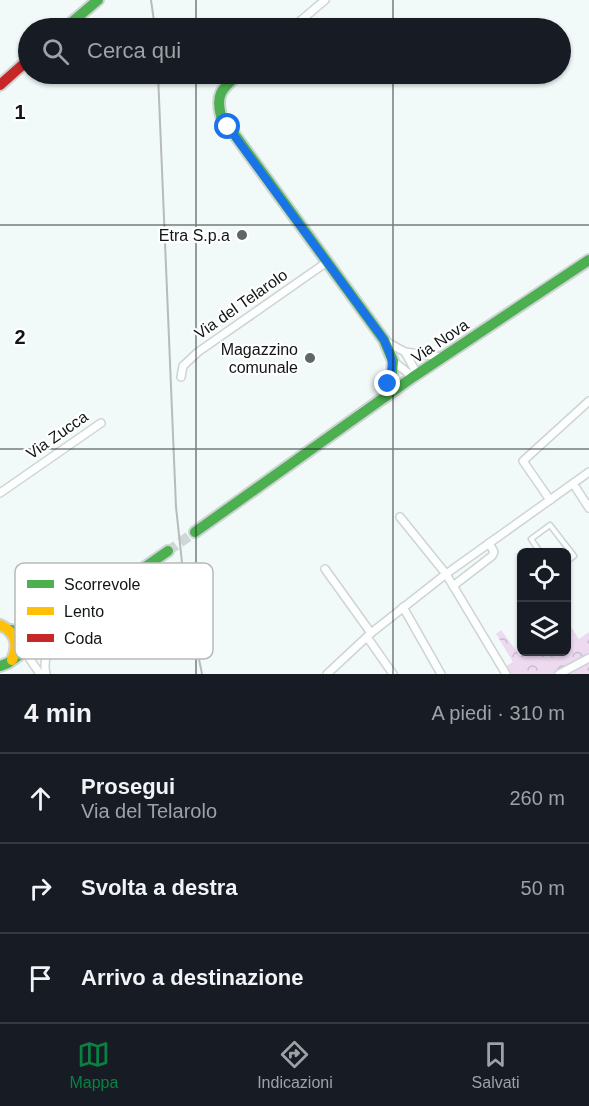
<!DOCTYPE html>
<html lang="it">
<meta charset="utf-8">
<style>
:root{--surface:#171b24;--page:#242831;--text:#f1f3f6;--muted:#9ea1a6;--line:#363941;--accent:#0b8043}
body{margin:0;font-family:Arial,sans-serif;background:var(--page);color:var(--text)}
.controls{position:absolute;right:18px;bottom:18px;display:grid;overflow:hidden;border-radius:9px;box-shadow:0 2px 4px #0004}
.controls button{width:54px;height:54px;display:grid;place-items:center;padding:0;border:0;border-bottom:2px solid var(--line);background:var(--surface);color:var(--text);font:30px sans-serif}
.stop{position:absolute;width:18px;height:18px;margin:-14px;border:4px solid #1a73e8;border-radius:50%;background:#fff}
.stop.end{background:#1a73e8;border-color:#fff;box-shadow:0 2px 6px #0008}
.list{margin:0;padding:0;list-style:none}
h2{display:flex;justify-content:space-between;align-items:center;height:78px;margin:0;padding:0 24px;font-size:26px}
h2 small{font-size:20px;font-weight:400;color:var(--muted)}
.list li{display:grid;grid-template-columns:39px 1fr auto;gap:18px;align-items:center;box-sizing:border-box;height:90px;padding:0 24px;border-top:2px solid var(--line)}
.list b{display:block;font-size:22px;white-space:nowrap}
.list p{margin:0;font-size:20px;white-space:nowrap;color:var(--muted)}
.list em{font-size:20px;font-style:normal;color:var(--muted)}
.icon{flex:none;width:33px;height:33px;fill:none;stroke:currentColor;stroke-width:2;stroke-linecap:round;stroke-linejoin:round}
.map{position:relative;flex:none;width:589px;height:674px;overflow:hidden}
.search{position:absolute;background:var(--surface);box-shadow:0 2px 4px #0004;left:18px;right:18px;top:18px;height:66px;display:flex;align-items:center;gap:15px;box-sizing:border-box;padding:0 21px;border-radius:33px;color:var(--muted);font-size:22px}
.sheet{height:348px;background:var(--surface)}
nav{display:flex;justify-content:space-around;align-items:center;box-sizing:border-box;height:84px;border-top:2px solid var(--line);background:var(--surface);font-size:16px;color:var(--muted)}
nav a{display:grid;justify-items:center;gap:3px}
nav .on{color:var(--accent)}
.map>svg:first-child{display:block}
</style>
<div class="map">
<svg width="589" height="674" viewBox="0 0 589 674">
<defs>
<pattern id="park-crowns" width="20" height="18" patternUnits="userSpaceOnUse" patternTransform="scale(1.5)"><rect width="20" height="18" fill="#edd9f0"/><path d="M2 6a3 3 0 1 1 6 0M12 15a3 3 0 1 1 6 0" fill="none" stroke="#cab9cd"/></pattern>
</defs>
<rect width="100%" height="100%" fill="#f2f9f9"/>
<polygon fill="url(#park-crowns)" points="567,621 579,639 589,632 589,674 506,674 502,668 513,662 496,634 501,630 520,656 527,652 566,652"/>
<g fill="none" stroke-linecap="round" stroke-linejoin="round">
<polyline stroke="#d0d7d7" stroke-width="10" stroke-dasharray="10 5" stroke-linecap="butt" points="168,551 195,532"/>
<defs>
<polyline id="lane" points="540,552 531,539 550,525 574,556 566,562"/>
<g id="street">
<polyline points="292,28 325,0"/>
<polyline points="385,341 405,352 442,357"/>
<polyline points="405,352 417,374"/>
<polyline points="393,361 413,377"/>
<polyline points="181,377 183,366 198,352 327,262"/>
<polyline points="576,488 589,508"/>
<polyline points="0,493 101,423"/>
<polyline points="550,500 523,461 589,401"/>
<polyline points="400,517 446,574 506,674"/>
<polyline points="325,569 371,633"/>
<polyline points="453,586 492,556 494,552 489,543"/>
<polyline points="403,607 441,674"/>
<polyline points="367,637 393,674"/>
<polyline points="23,649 40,674"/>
<path d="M46,674C41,653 55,639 69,625"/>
<polyline points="327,674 371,633 446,574 589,472"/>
<polyline points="559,674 589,658"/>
</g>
<g id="fast">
<polyline points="65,28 98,0"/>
<path d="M239,74C223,88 215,93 221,116L384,340L393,361L392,373L386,396"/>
<polyline points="195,532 413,377 589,260"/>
<path d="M10,630C26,633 39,633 54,626"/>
<polyline points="0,666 8,663 168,551"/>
</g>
<path id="slow" d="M0,625C16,632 19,645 12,660"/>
<polyline id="jam" points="0,85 28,60"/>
</defs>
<use href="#lane" stroke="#ced4d4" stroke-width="7"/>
<use href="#street" stroke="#ced4d4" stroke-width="10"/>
<use href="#fast" stroke="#ced4d4" stroke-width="14"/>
<use href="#slow" stroke="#ced4d4" stroke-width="14"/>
<use href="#jam" stroke="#ced4d4" stroke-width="14"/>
<use href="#lane" stroke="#fdfefe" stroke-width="4"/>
<use href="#street" stroke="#fdfefe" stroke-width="7"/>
<use href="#fast" stroke="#4caf50" stroke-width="10"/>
<use href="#slow" stroke="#ffc107" stroke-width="10"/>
<use href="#jam" stroke="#c62828" stroke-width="10"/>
<g stroke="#b9baba" stroke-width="2">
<polyline points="151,0 155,28"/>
<polyline points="158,74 176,507 185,590 202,674"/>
</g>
</g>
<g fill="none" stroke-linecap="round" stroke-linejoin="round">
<path stroke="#1a73e8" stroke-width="8" d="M228,127L384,340C392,359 395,363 388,384"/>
</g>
<path fill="none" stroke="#111515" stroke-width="1.5" stroke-opacity="0.55" d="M196,0V28M393,0V28M196,74V674M393,74V674M0,225H589M0,449H589"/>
<g fill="#606565" stroke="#fff" stroke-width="2">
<circle cx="242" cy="235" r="6"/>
<circle cx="310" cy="358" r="6"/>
</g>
<g text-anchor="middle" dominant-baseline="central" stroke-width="4.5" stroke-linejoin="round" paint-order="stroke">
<g font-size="16" fill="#111515" stroke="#fff" text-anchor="end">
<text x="230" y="235">Etra S.p.a</text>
<text x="298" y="349">Magazzino<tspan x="298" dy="18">comunale</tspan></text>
</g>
<g font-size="16" fill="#111515" stroke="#fff">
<text transform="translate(241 304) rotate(-35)">Via del Telarolo</text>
<text transform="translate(440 341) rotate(-34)">Via Nova</text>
<text transform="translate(57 435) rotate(-35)">Via Zucca</text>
</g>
</g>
<rect x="15" y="563" width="198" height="96" rx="9" fill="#fff" stroke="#b8b9b9" stroke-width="1.5"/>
<rect x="27" y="580" width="27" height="8" fill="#4caf50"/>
<rect x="27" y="607" width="27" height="8" fill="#ffc107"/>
<rect x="27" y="634" width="27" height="8" fill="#c62828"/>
<g font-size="16" fill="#111515">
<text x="64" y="590">Scorrevole</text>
<text x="64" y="617">Lento</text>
<text x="64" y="644">Coda</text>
</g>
<g font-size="20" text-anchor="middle" font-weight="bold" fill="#111515" stroke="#fff" stroke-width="4.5" stroke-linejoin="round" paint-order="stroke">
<text x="20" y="119">1</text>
<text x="20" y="344">2</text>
</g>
</svg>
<div class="controls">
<button><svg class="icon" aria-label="locate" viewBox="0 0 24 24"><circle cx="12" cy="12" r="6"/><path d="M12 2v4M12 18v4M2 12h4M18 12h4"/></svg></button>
<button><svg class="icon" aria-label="layers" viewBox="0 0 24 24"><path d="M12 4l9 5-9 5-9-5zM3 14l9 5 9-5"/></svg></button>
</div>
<div class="stop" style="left:228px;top:127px"></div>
<div class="stop end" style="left:388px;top:384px"></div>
<div class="search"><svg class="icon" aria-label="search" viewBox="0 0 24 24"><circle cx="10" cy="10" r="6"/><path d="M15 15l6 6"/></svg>Cerca qui</div>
</div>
<section class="sheet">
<h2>4 min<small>A piedi · 310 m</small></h2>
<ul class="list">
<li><svg class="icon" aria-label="ahead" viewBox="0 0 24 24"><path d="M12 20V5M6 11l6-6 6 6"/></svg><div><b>Prosegui</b><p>Via del Telarolo</p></div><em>260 m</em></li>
<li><svg class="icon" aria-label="right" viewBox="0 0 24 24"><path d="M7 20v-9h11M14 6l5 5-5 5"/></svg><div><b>Svolta a destra</b></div><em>50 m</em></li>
<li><svg class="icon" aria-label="arrive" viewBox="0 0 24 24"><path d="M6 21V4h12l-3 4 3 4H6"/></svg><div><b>Arrivo a destinazione</b></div></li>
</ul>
</section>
<nav>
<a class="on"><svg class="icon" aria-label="map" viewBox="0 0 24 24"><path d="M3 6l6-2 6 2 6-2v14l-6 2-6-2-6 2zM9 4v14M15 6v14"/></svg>Mappa</a>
<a><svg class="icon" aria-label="directions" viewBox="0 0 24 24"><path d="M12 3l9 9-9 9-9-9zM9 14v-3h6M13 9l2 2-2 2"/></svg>Indicazioni</a>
<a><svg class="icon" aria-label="saved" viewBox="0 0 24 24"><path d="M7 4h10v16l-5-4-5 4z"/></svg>Salvati</a>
</nav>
